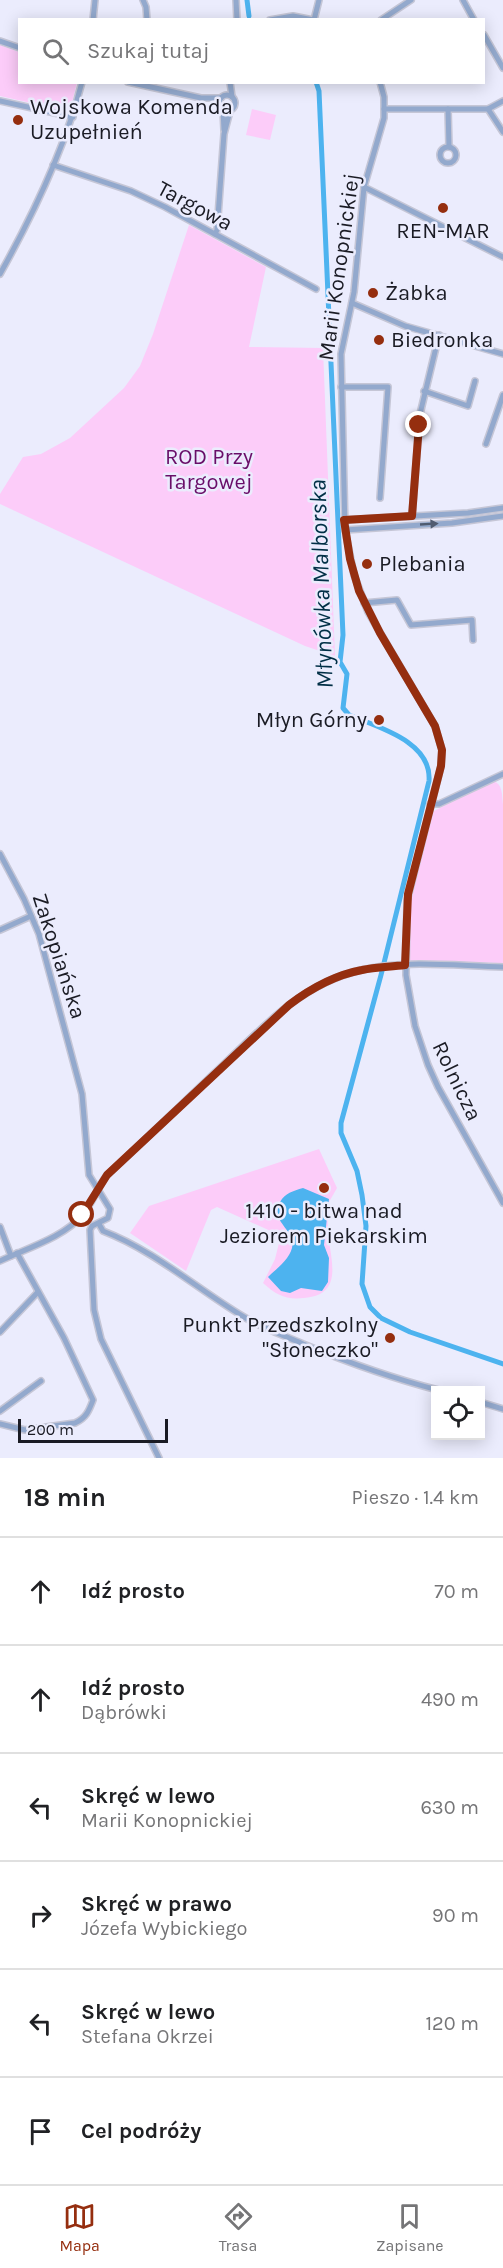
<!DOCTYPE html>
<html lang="pl">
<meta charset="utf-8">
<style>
:root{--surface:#fff;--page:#f6f6f6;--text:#202124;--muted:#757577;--line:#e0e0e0;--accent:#952e0f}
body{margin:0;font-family:Karla,sans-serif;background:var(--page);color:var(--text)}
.controls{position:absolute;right:18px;bottom:18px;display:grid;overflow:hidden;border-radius:0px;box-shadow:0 3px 15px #0003}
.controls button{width:54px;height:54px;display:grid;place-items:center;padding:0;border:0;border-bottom:2px solid var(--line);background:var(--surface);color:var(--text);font:30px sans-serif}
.scale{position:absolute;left:18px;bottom:15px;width:150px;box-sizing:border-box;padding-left:6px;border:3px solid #1a1b24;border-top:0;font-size:16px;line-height:21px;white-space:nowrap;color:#1a1b24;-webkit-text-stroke:4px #ebecfd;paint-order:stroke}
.stop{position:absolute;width:18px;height:18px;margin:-14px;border:4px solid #952e0f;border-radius:50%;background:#fff}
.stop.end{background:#952e0f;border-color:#fff;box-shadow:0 2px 6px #0008}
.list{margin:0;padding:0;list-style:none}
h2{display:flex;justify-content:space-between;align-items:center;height:78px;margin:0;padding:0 24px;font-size:26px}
h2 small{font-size:20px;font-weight:400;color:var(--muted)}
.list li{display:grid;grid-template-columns:39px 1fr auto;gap:18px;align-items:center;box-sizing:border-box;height:108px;padding:0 24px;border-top:2px solid var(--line)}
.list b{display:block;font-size:22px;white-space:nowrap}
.list p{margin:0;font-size:20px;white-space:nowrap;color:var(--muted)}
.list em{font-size:20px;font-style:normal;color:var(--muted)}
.icon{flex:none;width:33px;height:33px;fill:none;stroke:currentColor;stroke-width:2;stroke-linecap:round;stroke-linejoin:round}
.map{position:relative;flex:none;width:503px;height:1458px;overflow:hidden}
.search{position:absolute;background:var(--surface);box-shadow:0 3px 15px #0003;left:18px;right:18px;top:18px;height:66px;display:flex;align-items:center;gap:15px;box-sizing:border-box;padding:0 21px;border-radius:0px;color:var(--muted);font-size:22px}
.sheet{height:726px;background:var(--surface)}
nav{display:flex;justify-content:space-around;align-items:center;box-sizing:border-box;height:84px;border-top:2px solid var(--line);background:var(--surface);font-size:16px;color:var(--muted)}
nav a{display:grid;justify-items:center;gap:3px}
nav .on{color:var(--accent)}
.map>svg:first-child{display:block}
</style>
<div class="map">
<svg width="503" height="1458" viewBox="0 0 503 1458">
<rect width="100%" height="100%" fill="#ebecfd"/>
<g fill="#fcccf9">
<polygon points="0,45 19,52 20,82 77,83 70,110 62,110 0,96"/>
<polygon points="252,109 276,115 270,140 246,135"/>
<polygon points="189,225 266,267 249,347 323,348 335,656 305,646 0,504 0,494 23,457 41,454 70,438 124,388 140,366 153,334"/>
<path d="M493,781C503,784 502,795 503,804V963L411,961L408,957L409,903L432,812Z"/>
<path d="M319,1149L337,1188L329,1202L328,1209C328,1219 327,1231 329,1241C333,1268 340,1295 304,1298C286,1300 276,1295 263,1283L275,1259L280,1239L273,1232L217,1207L211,1210L186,1271L130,1233L149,1206Z"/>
</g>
<path fill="#4db3ef" d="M303,1188L329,1199L324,1245L329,1258L328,1282L322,1291L301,1288L290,1293L281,1291L268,1277C276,1269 289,1260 292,1248C296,1229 269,1222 280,1202C285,1193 293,1191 303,1188Z"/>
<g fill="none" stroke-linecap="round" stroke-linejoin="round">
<g stroke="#4db3ef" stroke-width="5">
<polyline points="247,0 249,16"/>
<path d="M316,82L319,91L343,635L340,662L347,674L343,708L349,715C377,727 432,741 429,781L381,975L341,1123V1133L357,1171L362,1195L366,1226L362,1284L370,1307L381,1318L410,1332L503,1364"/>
</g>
<defs>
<g id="minor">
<polyline points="143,0 146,7 147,20"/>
<polyline points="236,0 237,20"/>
<polyline points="463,0 474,20"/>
<polyline points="93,20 95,0"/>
<polyline points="270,20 293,16 313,20"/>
<polyline points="314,20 319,0"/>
<polyline points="381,20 411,0"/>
<polyline points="484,35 503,68"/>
<polyline points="0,41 20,48"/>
<polyline points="128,82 201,98 221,98"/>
<polyline points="230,82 232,97"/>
<polyline points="380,82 384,97 384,118 364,187 354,292 341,354 345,530 354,575 368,612 435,726 442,750 441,766 407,901 406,975 415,1026 428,1065 438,1087 503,1203"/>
<circle cx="227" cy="103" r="8"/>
<polyline points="0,101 73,117"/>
<polyline points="384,109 488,109 503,101"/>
<polyline points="448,109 449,147"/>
<polyline points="488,109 503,132"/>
<polyline points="223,110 224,130"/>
<circle cx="448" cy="155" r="8"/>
<polyline points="53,165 131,191 165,207 316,289"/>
<polyline points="364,187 503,257"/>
<polyline points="215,234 217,230 224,134 230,111"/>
<path d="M0,274C33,215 65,148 82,82"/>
<polyline points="352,303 405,326 503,354"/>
<polyline points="341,387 388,387 380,498"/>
<polyline points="424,391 468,406 475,381"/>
<polyline points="486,444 503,395"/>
<polyline points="412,516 420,414 439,335"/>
<polyline points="344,520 468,513 503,508"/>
<polyline points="345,530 452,523 503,516"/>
<polyline points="364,603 397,600 411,625 472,620 473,640"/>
<polyline points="430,804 439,804 503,774"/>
<polyline points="0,854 24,899 39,934 82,1094 89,1175 110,1209 108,1218 92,1226 90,1230 94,1310 101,1339 159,1458"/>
<polyline points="0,930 31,916"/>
<path d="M99,1224L103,1231C155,1251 197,1289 244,1317C262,1328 283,1335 303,1344C347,1362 391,1378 438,1390"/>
<polyline points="0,1227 11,1256"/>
<path d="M0,1261C25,1249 65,1237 82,1215C93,1203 97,1188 107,1175C145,1140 183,1103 220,1068C261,1029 300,985 357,971C403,959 455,966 503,967"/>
<polyline points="0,1332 38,1292"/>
<polyline points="480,1402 503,1409"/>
<polyline points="0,1411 41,1381"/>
<path d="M0,1424L25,1430L75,1423C86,1418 89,1411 93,1400L64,1338L17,1253"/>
</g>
</defs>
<use href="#minor" stroke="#c5c6d6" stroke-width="8"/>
<use href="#minor" stroke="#93a9cd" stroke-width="5"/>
</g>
<defs><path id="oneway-solid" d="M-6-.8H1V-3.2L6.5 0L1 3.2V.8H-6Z" transform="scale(1.5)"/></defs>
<use fill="#505b70" href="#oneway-solid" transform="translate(429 524) rotate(-3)"/>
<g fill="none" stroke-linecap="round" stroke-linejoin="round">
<path stroke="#952e0f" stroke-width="8" d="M82,1215L107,1175L289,1005C310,989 335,975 362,970C376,967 391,967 405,965L408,894L441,766L442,750L435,726L380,633L359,591L350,559L344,520L412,516L419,425"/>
</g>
<g fill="#952e0f" stroke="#ebecfd" stroke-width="2">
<circle cx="18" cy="120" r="6"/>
<circle cx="443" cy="208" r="6"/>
<circle cx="373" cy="293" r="6"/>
<circle cx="379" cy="340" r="6"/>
<circle cx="367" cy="564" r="6"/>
<circle cx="379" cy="720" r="6"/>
<circle cx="324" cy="1188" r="6"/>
<circle cx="390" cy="1338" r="6"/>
</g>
<g text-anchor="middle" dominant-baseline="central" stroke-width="5" stroke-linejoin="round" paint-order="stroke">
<g font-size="22" fill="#1a1b24" stroke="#ebecfd" text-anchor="start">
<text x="30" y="107">Wojskowa Komenda<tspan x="30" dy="25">Uzupełnień</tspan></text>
<text x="443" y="231" text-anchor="middle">REN-MAR</text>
<text x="385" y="293">Żabka</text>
<text x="391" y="340">Biedronka</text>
<text x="379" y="564">Plebania</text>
<text x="367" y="720" text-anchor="end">Młyn Górny</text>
<text x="324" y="1211" text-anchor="middle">1410 - bitwa nad<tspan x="324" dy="25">Jeziorem Piekarskim</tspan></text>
<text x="378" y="1325" text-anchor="end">Punkt Przedszkolny<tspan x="378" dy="25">"Słoneczko"</tspan></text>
</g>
<g font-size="22" fill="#1a1b24" stroke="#ebecfd">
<text transform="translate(195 206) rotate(28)">Targowa</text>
<text transform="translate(339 267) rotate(-82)">Marii Konopnickiej</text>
<text transform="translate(59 956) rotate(72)">Zakopiańska</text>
<text transform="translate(457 1081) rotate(64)">Rolnicza</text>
</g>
<g font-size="22" fill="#690e69" stroke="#ebecfd">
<text x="209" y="457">ROD Przy<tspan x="209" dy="25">Targowej</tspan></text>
</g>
<g font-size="24" font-style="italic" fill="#012f46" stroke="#ebecfd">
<text transform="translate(321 584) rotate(-92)">Młynówka Malborska</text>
</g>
</g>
</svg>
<div class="controls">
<button><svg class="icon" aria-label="locate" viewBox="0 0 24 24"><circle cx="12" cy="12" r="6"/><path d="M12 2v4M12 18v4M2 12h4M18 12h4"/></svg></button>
</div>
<div class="scale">200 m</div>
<div class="stop" style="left:82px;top:1215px"></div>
<div class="stop end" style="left:419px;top:425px"></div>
<div class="search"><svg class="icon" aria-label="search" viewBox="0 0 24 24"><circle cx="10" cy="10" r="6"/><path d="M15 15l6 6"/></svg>Szukaj tutaj</div>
</div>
<section class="sheet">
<h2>18 min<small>Pieszo · 1.4 km</small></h2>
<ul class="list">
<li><svg class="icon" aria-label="ahead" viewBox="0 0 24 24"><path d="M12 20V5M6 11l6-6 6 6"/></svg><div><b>Idź prosto</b></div><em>70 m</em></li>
<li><svg class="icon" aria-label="ahead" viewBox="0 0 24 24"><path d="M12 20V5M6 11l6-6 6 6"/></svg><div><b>Idź prosto</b><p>Dąbrówki</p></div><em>490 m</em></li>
<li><svg class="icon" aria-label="left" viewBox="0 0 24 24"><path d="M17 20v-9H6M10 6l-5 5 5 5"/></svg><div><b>Skręć w lewo</b><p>Marii Konopnickiej</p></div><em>630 m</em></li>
<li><svg class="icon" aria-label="right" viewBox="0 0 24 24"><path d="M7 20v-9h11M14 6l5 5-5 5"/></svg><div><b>Skręć w prawo</b><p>Józefa Wybickiego</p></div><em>90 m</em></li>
<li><svg class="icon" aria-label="left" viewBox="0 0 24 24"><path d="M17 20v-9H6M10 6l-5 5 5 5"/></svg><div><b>Skręć w lewo</b><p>Stefana Okrzei</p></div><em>120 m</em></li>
<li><svg class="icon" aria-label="arrive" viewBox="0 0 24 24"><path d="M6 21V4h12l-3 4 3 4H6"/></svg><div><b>Cel podróży</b></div></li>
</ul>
</section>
<nav>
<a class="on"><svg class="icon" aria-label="map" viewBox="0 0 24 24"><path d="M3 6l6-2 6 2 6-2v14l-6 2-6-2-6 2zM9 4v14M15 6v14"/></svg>Mapa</a>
<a><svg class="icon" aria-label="directions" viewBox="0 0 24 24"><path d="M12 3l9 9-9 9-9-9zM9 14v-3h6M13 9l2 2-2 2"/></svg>Trasa</a>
<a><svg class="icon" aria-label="saved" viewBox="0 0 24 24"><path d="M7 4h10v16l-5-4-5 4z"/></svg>Zapisane</a>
</nav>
